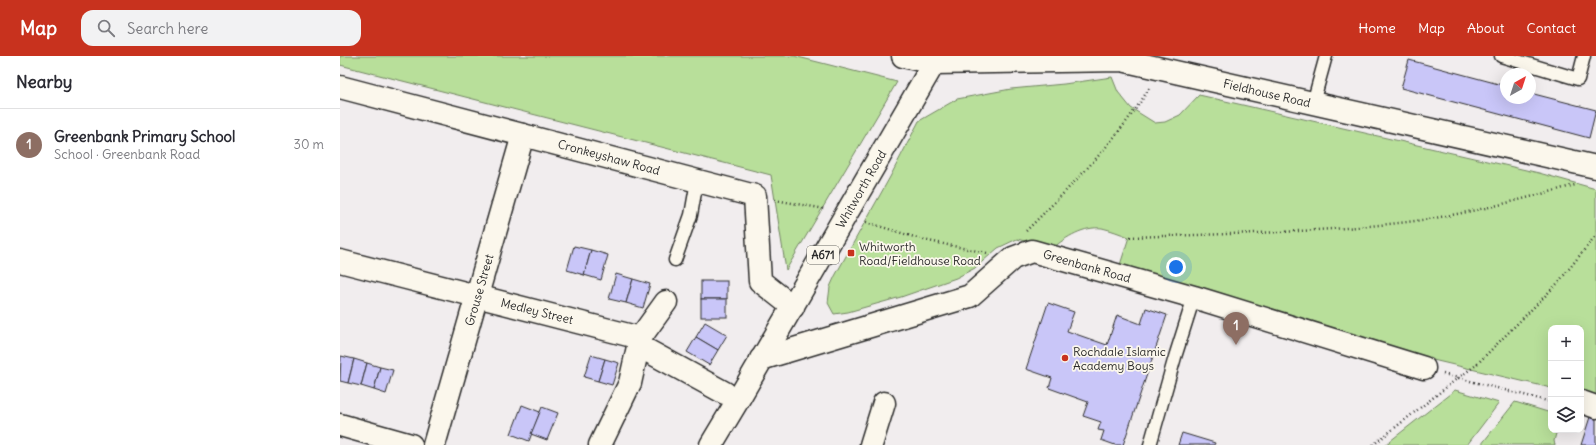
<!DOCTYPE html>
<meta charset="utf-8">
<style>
:root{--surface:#fff;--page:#f2f2f3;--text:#2b2b33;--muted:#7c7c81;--line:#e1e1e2;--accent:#c8321e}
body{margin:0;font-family:Delius,sans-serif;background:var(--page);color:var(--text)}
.controls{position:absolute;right:12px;bottom:12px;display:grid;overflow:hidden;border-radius:8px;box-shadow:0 4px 16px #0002}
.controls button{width:36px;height:36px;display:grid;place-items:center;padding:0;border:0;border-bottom:1px solid var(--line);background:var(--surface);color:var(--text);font:20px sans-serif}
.compass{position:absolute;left:1160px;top:12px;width:36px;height:36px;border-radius:50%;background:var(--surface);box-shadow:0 4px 16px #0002;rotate:39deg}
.you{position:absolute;left:836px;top:211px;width:14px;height:14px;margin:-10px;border:3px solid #fff;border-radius:50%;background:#1a73e8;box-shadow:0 0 0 6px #1a73e833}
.badge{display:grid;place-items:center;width:26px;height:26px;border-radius:50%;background:var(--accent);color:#fff;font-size:13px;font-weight:700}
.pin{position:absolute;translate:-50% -33px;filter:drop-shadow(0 1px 2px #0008)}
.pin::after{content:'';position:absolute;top:21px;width:14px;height:12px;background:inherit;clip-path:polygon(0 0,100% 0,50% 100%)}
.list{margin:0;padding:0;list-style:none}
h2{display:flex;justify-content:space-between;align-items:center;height:52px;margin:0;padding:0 16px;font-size:17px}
h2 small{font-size:13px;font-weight:400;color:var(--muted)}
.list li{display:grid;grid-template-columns:26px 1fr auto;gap:12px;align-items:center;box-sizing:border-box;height:72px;padding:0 16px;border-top:1px solid var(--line)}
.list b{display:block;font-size:15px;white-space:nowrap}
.list p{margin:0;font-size:13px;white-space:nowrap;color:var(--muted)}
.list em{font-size:13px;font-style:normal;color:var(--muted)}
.icon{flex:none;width:22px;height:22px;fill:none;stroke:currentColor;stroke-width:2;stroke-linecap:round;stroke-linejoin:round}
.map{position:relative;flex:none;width:1256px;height:389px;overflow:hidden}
header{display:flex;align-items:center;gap:24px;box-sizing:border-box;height:56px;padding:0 20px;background:var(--accent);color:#fff}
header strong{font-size:19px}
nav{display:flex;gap:22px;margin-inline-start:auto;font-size:14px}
.search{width:280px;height:36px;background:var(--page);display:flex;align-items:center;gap:10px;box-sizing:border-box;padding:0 14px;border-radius:12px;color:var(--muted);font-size:15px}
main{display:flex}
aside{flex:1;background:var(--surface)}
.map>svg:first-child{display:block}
</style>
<header>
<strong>Map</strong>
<div class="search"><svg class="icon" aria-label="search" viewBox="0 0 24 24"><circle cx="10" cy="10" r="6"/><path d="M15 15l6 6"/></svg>Search here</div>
<nav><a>Home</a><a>Map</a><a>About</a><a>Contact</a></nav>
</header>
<main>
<aside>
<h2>Nearby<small></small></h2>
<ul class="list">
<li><span class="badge" style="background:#8d6e63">1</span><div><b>Greenbank Primary School</b><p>School · Greenbank Road</p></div><em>30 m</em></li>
</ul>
</aside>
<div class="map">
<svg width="1256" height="389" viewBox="0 0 1256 389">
<rect width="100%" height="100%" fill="#f1edee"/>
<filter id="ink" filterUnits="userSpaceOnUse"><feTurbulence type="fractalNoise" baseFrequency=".025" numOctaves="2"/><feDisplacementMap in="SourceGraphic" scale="8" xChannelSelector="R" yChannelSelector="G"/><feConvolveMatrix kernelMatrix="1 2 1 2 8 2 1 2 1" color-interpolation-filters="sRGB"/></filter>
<g filter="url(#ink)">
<g fill="#b8df9a" stroke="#728562">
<polygon points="0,0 454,0 557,26 446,214 431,119 0,9"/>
<path d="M772,21L778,36L791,52L815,67L825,66L840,59L859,39L1199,117L1256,133V344L1241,339V272H1211V332L1093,304L779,212L789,181C781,178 771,174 762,172C744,170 726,181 713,192L677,183L658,192L635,212L616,222L561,241L508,256L494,258L488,247L490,231L495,220L550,121L579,65L617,43L671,33L724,28Z"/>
<polygon points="1115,334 1159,347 1127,389 1045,389"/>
<polygon points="1175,346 1211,357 1211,374 1217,374 1214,385 1215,389 1141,389"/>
</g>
<g fill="#c9c6f8" stroke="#2b2b2b">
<polygon points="1069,4 1166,30 1166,42 1190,42 1190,37 1256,54 1249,82 1061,32"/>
<polygon points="234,190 251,194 244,219 227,214"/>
<polygon points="251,194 268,199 261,224 244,219"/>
<polygon points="276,218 293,223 286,247 269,243"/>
<polygon points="293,223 310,228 303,252 286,247"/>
<rect x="361" y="225" width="26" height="18"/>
<rect x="361" y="243" width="26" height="18"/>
<polygon points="708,247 734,256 727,275 767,289 777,259 801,268 806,252 827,259 783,389 775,389 761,384 764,375 758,374 761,366 743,360 748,346 709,332 712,322 686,313"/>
<polygon points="365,266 387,279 378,294 356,281"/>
<polygon points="356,281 378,294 369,309 347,296"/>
<polygon points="251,299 265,303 258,325 244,321"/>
<polygon points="1,300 14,303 8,327 0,325"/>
<polygon points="14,303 27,307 21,330 8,327"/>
<polygon points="265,303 279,307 272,329 258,325"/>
<polygon points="27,307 40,311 34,334 21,330"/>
<polygon points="40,311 53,314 46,338 34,334"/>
<polygon points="182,349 200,356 189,385 171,378"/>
<polygon points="202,351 218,357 207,384 191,378"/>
<polygon points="1250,361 1256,363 1256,389 1241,389"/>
<polygon points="842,377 875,387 874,389 838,389"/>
</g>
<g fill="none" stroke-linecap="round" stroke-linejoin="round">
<defs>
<g id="service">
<polyline points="1161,0 1238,23 1244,0"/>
<polyline points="973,47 986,0"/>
<polyline points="335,204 351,159 357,125"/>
<polyline points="810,389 835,301 854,241"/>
</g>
<g id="minor">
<polyline points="563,0 594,7 782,4 1256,111"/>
<polyline points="0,31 415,140 420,225 453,251"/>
<polyline points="0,205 300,282"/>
<polyline points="299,290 385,337"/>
<polyline points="421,303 630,240 673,202 692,195 854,241 1084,312"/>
<polyline points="1242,346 1256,351"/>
<polyline points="0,369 71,389"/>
<polyline points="94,389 183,79"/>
<polyline points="260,389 290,327 300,282 326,246"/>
<polyline points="531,389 544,347"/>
</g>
<polyline id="primary" points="371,389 398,344 598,0"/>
</defs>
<use href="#service" stroke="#2b2b2b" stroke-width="15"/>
<use href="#minor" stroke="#2b2b2b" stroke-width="25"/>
<use href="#primary" stroke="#2b2b2b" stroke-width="25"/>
<g stroke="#2b2b2b" stroke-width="2.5" stroke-dasharray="1 3" stroke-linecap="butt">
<polyline points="435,144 485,153"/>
<polyline points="526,166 584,184 647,197"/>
<path d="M686,175C731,130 777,85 810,31"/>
<path d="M790,181C882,178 975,177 1067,166C1124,159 1180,144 1235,129"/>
<polyline points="1103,318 1211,346"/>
<polyline points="1033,389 1118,322 1135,310 1217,228 1256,179"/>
</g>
<use href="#service" stroke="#fbf7ec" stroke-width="12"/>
<use href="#minor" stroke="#fbf7ec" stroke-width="22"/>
<use href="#primary" stroke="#fbf7ec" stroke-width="22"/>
</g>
</g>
<g fill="#c8321e" stroke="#fbf7ec" stroke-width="1.5">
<rect x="507" y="193" width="8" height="8" rx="2"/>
<circle cx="725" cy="302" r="4"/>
</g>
<g text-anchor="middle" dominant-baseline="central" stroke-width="3.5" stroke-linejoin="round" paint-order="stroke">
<rect fill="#fbf7ec" stroke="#696865" stroke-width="1" x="467" y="190" width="32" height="18" rx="3"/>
<g font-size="11" font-weight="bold" fill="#2b2b2b">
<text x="483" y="199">A671</text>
</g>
<g font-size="12" fill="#2b2b2b" stroke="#fbf7ec">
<text transform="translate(927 37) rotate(13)">Fieldhouse Road</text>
<text transform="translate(269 101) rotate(15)">Cronkeyshaw Road</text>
<text transform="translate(521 133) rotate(-60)">Whitworth Road</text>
<text transform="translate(747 210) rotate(16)">Greenbank Road</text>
<text transform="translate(139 234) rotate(-74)">Grouse Street</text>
<text transform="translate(197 255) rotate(14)">Medley Street</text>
</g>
<g font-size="12" fill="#2b2b2b" stroke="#fbf7ec" text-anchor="start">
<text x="519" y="190">Whitworth<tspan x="519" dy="14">Road/Fieldhouse Road</tspan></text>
<text x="733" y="295">Rochdale Islamic<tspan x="733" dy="14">Academy Boys</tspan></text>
</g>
</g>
</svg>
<div class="controls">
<button>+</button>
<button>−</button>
<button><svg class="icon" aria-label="layers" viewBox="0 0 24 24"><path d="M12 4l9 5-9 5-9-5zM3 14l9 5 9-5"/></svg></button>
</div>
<svg class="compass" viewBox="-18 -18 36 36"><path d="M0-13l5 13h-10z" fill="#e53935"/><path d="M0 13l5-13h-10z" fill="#7c7c81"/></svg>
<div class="you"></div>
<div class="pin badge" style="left:896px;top:289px;background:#8d6e63">1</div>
</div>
</main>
